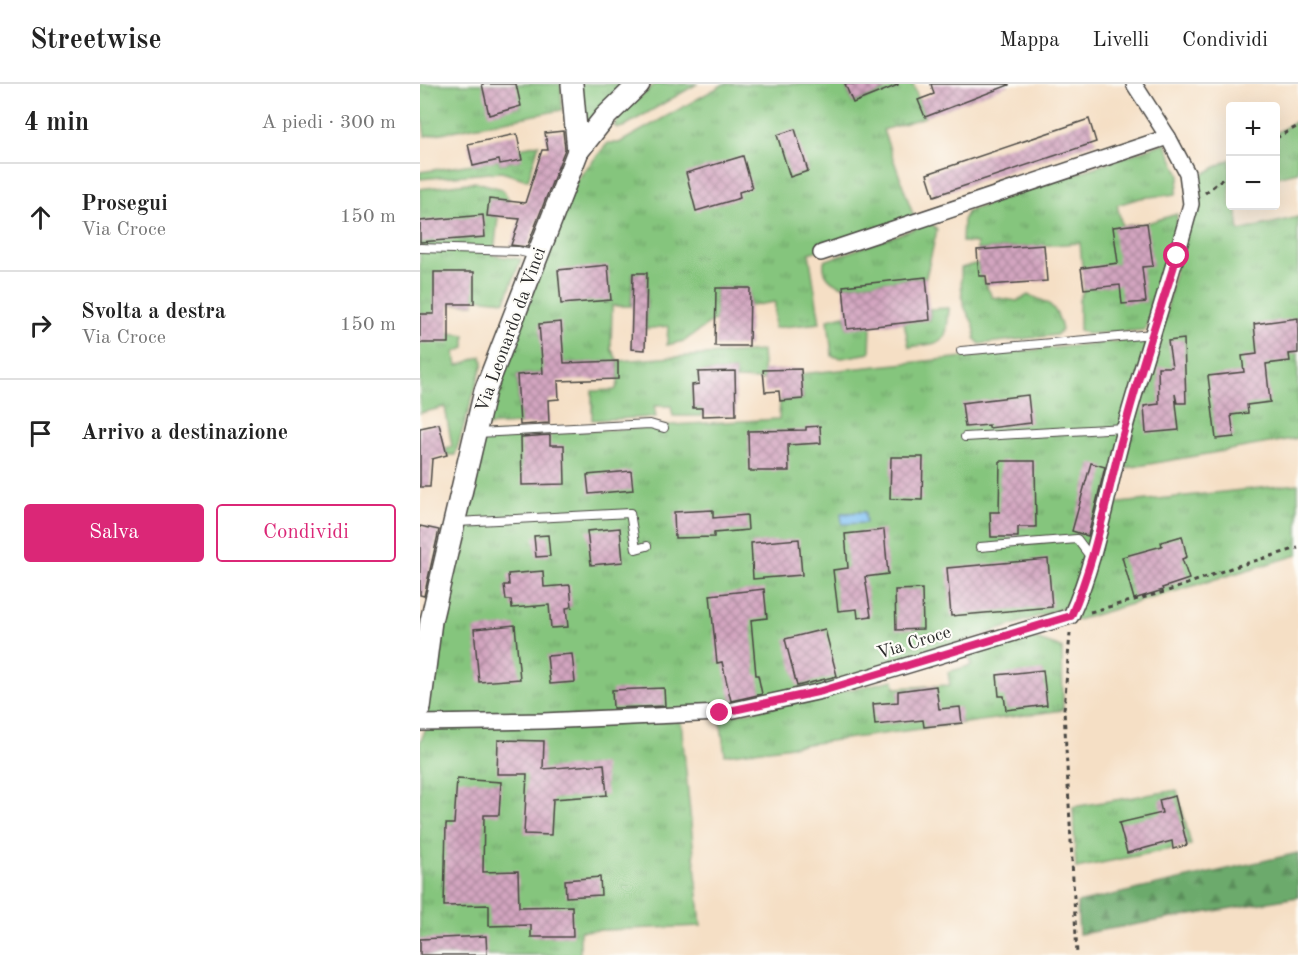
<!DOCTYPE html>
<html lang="it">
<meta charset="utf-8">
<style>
:root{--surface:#fff;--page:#f6f6f6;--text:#222;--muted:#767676;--line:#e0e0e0;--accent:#db2777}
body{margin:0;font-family:"Old Standard TT",serif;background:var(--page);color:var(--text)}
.controls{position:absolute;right:18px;top:18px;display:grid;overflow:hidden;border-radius:6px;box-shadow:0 6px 24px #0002}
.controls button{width:54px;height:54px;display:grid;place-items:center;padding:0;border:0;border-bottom:2px solid var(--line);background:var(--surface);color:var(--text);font:30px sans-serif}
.stop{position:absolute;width:18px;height:18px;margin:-14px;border:4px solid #db2777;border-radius:50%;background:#fff}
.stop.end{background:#db2777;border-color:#fff;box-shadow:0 2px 6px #0008}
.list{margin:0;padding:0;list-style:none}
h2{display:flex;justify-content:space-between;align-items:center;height:78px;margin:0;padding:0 24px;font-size:26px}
h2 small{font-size:20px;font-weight:400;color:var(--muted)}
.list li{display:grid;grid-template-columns:39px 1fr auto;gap:18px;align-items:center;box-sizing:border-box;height:108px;padding:0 24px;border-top:2px solid var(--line)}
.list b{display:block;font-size:22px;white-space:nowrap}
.list p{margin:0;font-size:20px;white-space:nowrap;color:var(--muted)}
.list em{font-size:20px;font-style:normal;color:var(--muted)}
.actions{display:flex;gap:12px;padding:18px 24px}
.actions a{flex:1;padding:14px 0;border:2px solid var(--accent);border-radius:6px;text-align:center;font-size:21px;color:var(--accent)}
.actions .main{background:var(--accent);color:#fff}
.icon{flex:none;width:33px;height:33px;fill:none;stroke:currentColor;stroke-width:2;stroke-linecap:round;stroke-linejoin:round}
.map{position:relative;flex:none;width:878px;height:871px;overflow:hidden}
header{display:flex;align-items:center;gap:36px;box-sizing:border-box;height:84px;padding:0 30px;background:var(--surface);border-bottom:2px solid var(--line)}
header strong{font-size:28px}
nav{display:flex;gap:33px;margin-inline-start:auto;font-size:21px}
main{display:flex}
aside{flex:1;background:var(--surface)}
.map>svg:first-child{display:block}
</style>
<header>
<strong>Streetwise</strong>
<nav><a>Mappa</a><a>Livelli</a><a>Condividi</a></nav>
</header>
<main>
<aside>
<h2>4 min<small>A piedi · 300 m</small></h2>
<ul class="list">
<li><svg class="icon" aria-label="ahead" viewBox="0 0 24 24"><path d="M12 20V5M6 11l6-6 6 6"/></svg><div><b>Prosegui</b><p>Via Croce</p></div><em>150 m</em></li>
<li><svg class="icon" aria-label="right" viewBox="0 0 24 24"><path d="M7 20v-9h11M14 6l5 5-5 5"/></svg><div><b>Svolta a destra</b><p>Via Croce</p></div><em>150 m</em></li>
<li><svg class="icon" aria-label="arrive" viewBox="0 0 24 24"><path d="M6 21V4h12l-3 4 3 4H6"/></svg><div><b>Arrivo a destinazione</b></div></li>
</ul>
<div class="actions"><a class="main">Salva</a><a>Condividi</a></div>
</aside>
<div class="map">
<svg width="878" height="871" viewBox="0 0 878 871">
<defs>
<pattern id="grass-tufts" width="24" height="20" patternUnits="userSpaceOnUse" patternTransform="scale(1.5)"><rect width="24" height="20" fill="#85c57d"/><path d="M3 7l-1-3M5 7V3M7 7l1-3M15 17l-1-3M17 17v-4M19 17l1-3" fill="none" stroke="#6da067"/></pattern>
<pattern id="forest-firs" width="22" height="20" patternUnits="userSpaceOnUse" patternTransform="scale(1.5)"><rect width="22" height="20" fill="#6caa6c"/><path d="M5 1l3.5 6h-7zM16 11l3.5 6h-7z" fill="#598b59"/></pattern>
<pattern id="water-waves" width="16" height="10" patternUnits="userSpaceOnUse" patternTransform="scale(1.5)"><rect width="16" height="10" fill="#7cbff2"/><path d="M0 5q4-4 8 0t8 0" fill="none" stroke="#669bc4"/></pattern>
<pattern id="building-cross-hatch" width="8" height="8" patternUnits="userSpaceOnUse" patternTransform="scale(1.5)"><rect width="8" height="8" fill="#d3a5c0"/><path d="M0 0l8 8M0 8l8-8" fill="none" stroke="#ab879c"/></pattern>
</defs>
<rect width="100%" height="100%" fill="#fdfcf7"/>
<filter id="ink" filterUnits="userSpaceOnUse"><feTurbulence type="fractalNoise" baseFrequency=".0167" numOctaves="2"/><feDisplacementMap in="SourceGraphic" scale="12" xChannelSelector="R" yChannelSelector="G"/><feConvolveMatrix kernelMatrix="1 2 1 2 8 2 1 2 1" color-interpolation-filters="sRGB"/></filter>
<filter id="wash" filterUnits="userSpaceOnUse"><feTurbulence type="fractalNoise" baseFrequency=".008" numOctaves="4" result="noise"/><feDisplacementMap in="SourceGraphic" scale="24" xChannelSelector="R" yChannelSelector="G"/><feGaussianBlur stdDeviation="1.35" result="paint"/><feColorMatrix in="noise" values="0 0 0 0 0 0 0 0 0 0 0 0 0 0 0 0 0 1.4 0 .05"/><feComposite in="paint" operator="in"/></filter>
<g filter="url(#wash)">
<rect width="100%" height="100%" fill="#f5dfc5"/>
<g fill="url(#grass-tufts)" stroke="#587854" stroke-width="1.5">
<polygon points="0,0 141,0 142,26 5,52 0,18"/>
<polygon points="158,0 211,0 169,38 159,30"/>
<polygon points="235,0 277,0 203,43 198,44 194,42 203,28"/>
<polygon points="304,0 425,0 433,19 464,7 462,0 493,0 505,33 463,46 494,133 389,169 400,239 354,244 355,218 330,222 329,204 296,204 296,235 264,257 247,261 248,242 226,245 227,190 213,189 211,222 192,222 191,265 198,277 342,267 344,296 315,295 315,287 279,288 279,300 272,301 273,324 282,324 282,332 253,332 251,322 234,322 236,333 172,336 172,307 195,306 198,300 198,278 147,279 137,288 97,291 100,340 63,342 82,278 157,96 188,59 199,59"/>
<polygon points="878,36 878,88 856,93 856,49"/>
<path d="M745,59L760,91L756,110L720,114L697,121L702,142L727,139L757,130C759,163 736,214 725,246L667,250L659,246V216L664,205L660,159L557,166V159L542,158L543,136L548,127Z"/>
<polygon points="119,60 108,96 81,88 0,95 0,88 79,76 80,80 101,76 99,64"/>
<polygon points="810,75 810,122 816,122 819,147 878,133 878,354 701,385 746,231 773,96"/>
<polygon points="56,98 82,105 90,117 70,115 67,131 78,133 75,160 71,171 101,175 85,217 54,214 54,220 22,220 22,230 0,230 0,105"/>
<path d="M511,139L517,146L506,193L423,202C410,198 402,191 404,177Z"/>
<path d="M558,179C559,194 566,199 572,213L597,217L608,211C629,218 637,221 642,246L636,251L560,260L555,255C556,234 547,235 543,218C541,207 541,195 541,184Z"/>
<path d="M529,224C526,262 526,258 489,263L484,238L510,236V225Z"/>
<polygon points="425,231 427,244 451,242 450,269 422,274 412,272 408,235"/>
<polygon points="29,249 45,251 45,264 35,268 37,282 62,272 63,279 35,371 27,371 26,365 32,362 25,323 0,329 0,259"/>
<polygon points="729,254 658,510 643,524 402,605 299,628 6,636 18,544 63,351 229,344 252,341 359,335 360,317 383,315 381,290"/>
<polygon points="878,400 878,471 654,537 691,420"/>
<polygon points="607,552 642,564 643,626 305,671 300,634 474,596 475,604 530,601 528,588 552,581 547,568"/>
<polygon points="261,637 281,842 160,847 160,871 0,871 0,659 6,644"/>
<polygon points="757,706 771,761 656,784 653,723"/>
</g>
<polygon fill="url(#forest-firs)" stroke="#4c6a4c" stroke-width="1.5" points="878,769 878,813 659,850 657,819"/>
<polygon fill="url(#water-waves)" stroke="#54758e" stroke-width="1.5" points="445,428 446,439 422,440 421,429"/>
<g id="blocks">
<g fill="url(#building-cross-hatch)">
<polygon points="62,0 96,0 101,22 69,31"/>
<polygon points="425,0 478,0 478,1 433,19"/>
<polygon points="511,0 589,0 589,1 505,33 498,16 514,10"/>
<polygon points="669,35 676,58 514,112 507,90"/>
<polygon points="375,45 388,87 370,93 357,51"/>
<polygon points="143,47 145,65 107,163 91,161 100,135 67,132 69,115 105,119 122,66 128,66 125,49"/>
<polygon points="97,50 102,76 80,80 79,76 53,82 48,60"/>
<polygon points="323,72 332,104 319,108 320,114 276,127 266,89"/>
<polygon points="63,131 65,153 0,158 0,137"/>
<polygon points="727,139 733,182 722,183 726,218 702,220 700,201 664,205 661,184 698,179 693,143"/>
<polygon points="624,161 627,197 567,201 566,192 559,192 557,166"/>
<polygon points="188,181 191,216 141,220 138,186"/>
<polygon points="14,188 54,188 54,220 29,220 29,259 0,259 0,230 14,230"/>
<polygon points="213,189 227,189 225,266 211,265"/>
<polygon points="506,193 510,236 427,245 423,202"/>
<polygon points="296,204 330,204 329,262 295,262"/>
<polygon points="878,234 878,269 869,270 870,277 846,280 850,318 827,321 828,329 811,331 814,353 796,355 788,292 824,288 822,272 837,270 834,240"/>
<polygon points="141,238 144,279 198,277 198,295 138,297 139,315 128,316 129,339 100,341 97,291 123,289 119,240"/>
<polygon points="764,255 766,319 757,319 755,310 759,346 726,349 724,322 739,320 738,283 752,283 748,257"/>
<polygon points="381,285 383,315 360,317 359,307 345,308 343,286"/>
<polygon points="315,287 316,331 282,332 282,324 273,324 272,301 279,300 278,288"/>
<polygon points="608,311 611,339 569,344 569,341 545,343 542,319"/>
<polygon points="19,340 27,371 12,375 10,403 0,403 0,344"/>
<polygon points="400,342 401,359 368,361 369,387 329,387 328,347 386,346 386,343"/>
<polygon points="130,351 130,361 144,361 145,400 102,401 101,353"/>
<polygon points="471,373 503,373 502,416 470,415"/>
<polygon points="580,377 615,377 616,443 598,443 598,453 571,453 570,428 579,428"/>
<polygon points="671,379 685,383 668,452 652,447"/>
<polygon points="211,387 213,406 169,410 167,391"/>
<polygon points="293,426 293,434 327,431 328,446 294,449 294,453 255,454 254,428"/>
<polygon points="0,442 19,446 4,512 0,511"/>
<polygon points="200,444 203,478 171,481 167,447"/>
<polygon points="464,446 468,490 445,493 451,532 438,534 437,525 418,527 413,486 428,484 425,450"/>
<polygon points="128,451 130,472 116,473 114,452"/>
<polygon points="762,452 767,473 762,475 769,495 742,504 743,506 714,515 702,473 742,462 741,458"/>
<polygon points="379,455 382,491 333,495 331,459"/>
<polygon points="628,475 632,523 531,532 527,484"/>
<polygon points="123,487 124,503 150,501 152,523 146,524 148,543 131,544 129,521 92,524 91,516 86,516 84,501 89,501 88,490"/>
<polygon points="344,505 347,534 331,536 336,591 338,591 342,610 311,617 302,578 297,579 290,511"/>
<polygon points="502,505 503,545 476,546 475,506"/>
<polygon points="95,541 100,595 59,598 54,545"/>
<polygon points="405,545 417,592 377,602 365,555"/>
<polygon points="152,570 155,598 130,600 127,572"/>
<polygon points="623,586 627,621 586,626 584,612 579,612 577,591"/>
<polygon points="516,602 519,625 540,623 542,639 504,643 503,636 455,641 453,620 478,618 478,607"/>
<polygon points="244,604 245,622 193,624 192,606"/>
<polygon points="78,656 124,657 123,685 184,680 187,711 133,715 131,751 104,750 107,690 77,690"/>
<polygon points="37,695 81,698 79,731 64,731 63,788 98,787 99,823 152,822 153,853 111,853 111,841 69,842 69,821 24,822 26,740 34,740"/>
<polygon points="755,712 767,761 753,765 752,757 707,769 699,739 742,729 739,716"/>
<polygon points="180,793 181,811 146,813 145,796"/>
<polygon points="66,852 67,871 0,871 0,855"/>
</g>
</g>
</g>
<g filter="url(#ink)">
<use href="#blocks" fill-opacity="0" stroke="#494642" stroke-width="1.5"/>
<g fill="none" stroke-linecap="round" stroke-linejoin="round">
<defs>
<g id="lane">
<polyline points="0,164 98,167 115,171"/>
<polyline points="541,267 733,250"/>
<polyline points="57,349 230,340 244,344"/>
<polyline points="545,353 704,344"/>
<polyline points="37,438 210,429 216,465 227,462"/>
<polyline points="560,463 657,455 672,475"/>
</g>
<g id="street">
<polyline points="401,169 748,53"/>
<path d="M0,639L123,637L300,629L402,607L651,532C678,472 687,406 705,343C726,268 751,195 771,120L767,89L748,53L714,0"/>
</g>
<g id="secondary">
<polyline points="152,0 158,67"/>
<polyline points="0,624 11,537 65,307 158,67 185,33 219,0"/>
</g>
</defs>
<use href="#lane" stroke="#494642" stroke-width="10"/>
<use href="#street" stroke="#494642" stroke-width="18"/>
<use href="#secondary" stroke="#494642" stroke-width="24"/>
<g stroke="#494642" stroke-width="3" stroke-dasharray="4.5 4.5" stroke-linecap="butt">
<polyline points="856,54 878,42"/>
<polyline points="785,109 810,89"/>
<polyline points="670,528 748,507 811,484 878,464"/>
<polyline points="650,549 644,626 657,871"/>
</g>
<use href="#lane" stroke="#fff" stroke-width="8"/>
<use href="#street" stroke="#fff" stroke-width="15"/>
<use href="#secondary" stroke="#fff" stroke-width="21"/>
</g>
</g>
<g fill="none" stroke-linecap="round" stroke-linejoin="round" filter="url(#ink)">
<path stroke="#db2777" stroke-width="8" d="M300,629L402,607L651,532C677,473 687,408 704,347C719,288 739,230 757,172"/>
</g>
<g text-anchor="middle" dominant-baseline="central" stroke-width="4.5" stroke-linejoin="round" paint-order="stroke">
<g font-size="18" fill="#2b2b2b" stroke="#fdfcf7">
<text transform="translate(91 246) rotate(-70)">Via Leonardo da Vinci</text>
<text transform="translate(494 559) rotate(-17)">Via Croce</text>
</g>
</g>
</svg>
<div class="controls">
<button>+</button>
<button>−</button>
</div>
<div class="stop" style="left:757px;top:172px"></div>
<div class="stop end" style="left:300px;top:629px"></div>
</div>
</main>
